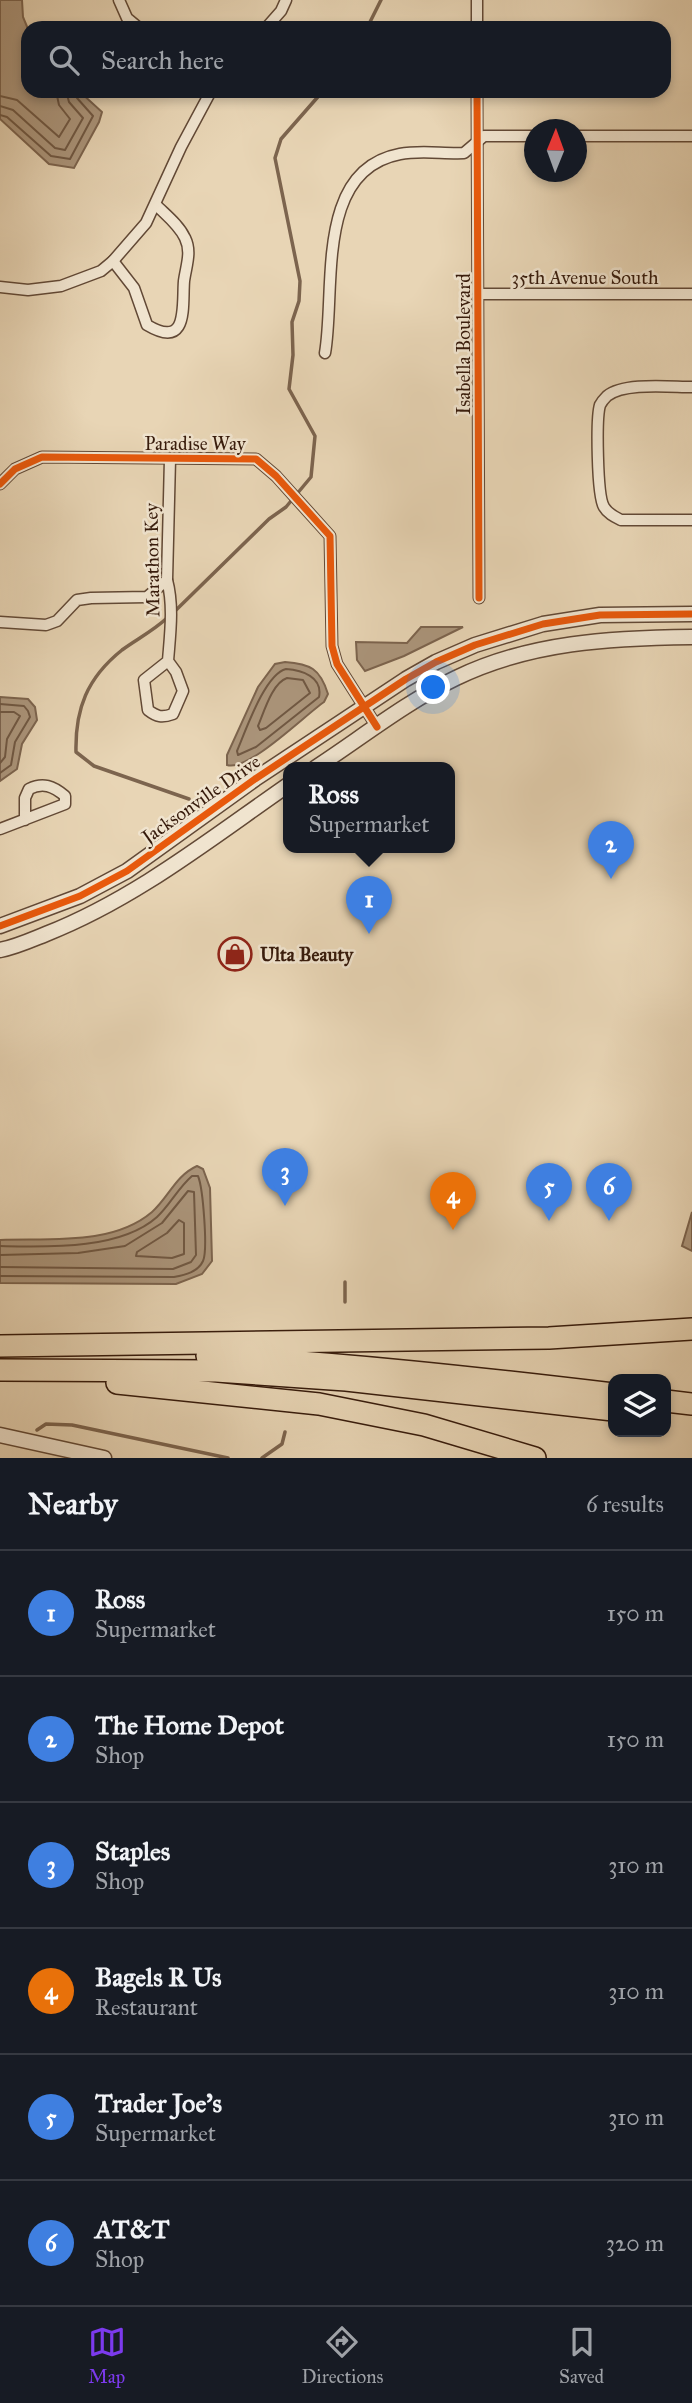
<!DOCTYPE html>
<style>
:root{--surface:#171b24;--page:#20242c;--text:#f1f3f6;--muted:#9ea1a6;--line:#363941;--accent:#7c3aed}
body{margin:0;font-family:"IM FELL Great Primer",serif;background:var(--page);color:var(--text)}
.controls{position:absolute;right:21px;bottom:21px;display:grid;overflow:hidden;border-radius:14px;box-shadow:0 4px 10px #0003}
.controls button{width:63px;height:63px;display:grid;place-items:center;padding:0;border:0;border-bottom:2px solid var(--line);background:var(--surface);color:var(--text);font:35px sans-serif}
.compass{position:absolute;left:524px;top:119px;width:63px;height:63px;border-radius:50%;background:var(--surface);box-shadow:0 4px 10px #0003;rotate:1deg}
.you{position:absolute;left:434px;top:688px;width:24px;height:24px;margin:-18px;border:5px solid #fff;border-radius:50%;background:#1a73e8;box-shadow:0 0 0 10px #1a73e833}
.badge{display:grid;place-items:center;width:46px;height:46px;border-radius:50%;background:var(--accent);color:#fff;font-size:23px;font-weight:700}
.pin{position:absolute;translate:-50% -58px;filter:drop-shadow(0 2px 4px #0008)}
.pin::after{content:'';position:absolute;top:37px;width:24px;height:21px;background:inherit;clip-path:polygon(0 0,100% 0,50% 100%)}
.popup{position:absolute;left:283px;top:762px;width:172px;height:91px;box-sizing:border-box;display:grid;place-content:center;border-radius:14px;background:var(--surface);filter:drop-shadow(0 2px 5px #0005);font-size:23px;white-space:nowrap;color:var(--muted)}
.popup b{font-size:26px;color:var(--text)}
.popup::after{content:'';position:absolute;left:50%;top:100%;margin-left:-14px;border:14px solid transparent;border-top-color:var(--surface)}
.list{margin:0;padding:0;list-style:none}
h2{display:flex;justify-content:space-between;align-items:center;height:91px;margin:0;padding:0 28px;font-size:30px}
h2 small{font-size:23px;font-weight:400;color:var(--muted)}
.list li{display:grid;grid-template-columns:46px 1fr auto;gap:21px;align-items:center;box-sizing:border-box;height:126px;padding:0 28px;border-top:2px solid var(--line)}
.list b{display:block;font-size:26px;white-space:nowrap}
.list p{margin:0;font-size:23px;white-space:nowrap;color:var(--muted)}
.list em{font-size:23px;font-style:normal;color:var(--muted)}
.icon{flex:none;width:38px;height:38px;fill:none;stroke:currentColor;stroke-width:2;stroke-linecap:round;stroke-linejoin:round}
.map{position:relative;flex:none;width:692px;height:1458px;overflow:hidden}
.search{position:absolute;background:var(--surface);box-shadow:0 4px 10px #0003;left:21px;right:21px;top:21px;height:77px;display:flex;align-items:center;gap:18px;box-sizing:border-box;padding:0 24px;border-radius:21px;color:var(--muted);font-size:26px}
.sheet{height:847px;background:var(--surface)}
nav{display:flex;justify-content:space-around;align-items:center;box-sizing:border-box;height:98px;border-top:2px solid var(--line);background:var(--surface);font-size:19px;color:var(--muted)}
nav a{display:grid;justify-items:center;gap:4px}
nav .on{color:var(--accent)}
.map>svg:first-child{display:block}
</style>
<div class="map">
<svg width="692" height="1458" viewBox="0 0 692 1458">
<rect width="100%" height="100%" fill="#e8d5b5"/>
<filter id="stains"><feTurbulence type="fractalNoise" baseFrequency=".00286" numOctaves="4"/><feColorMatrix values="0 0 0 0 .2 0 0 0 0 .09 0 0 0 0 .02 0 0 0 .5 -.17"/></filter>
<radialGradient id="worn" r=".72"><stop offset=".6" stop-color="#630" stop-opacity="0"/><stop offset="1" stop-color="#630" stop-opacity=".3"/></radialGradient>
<g fill="#ab957b" stroke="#7c644e" stroke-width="2">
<polygon points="0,0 22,0 23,17 28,29 28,91 79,91 102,112 99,122 74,168 49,164 0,119"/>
<polygon points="421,627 463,627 404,656 365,671 357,660 356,642 407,643"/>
<path d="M285,662C310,664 320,668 328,694L324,702C305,715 248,772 227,765V755L258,687L275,664Z"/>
<polygon points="0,697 28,699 35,707 37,720 22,744 17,769 0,781"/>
<path d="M197,1166L203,1169L210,1188L212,1261L202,1274L176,1284L0,1283V1240C49,1238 112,1246 152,1212C169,1197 175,1176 197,1166Z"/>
<polygon points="692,1212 692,1251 682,1246"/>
</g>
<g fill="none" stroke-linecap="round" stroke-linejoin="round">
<g stroke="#705843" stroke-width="2">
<polyline points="0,96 17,100 59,137 70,119 59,105 56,91"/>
<polyline points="0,106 13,110 55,148 65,150 83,118 69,102 66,91"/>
<polyline points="0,115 7,117 51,156 70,159 93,116 77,98 75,91"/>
<path d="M286,669C302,670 323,677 319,697L256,747L238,755L237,751C246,730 265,674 286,669Z"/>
<path d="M287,678L303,680L310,693L266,728L260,730L258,726C264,712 272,683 287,678Z"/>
<polyline points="0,704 24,706 28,711 30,717 15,742 11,765 0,773"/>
<polyline points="0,712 14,712 20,716 7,739 5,757 0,763"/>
<polygon points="179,1220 184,1223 184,1254 172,1258 136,1256 137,1252 167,1233"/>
<path d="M0,1246C48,1247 120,1250 157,1217C170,1205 178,1188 192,1176H198C203,1188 208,1250 203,1261C198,1272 185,1275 174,1277L0,1276"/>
<polyline points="0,1255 78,1253 125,1246 162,1223 188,1191 194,1192 196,1255 191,1262 173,1269 0,1267"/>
</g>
<g stroke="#7c644e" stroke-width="3.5">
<polyline points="367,28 381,0"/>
<polyline points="173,613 269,519 286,507 311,477 315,436 289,389 293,355 292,322 299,301 300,281 275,158 281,139 323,91"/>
<path d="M167,618C153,631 137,639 122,650C87,678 75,709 76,752L94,766L189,799"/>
<polyline points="345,1302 345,1282"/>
<polyline points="37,1430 46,1424 72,1425 228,1458"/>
<polyline points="262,1458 282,1444 285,1432"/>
</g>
<defs>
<g id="minor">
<polyline points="119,0 127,18 139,28"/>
<polyline points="266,28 281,11 286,0"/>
<polyline points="477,28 477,0"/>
<polyline points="477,91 479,598"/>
<polyline points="576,136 692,136"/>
<path d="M113,261L134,288L147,325C189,350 182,306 184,281C186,266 192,252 185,238C179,225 166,215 156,205"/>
<polyline points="0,287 28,290 61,286 101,271 113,261 146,223 181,147 211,91"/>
<polyline points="479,294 692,294"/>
<path d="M325,353C336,290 314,170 400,154C420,150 444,154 464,153L484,136H534"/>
<path d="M692,387C670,387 624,382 607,396C605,398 601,403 600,405C596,418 597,496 604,507C608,514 615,517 621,520H692"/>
<polyline points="0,484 15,469 42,457 256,459 276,476 330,536 332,646 337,664 377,727"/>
<polyline points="0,622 46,625 57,621 77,600 91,598 147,597 167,580"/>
<path d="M168,661L176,672L183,691L173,714C162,718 157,717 148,710L144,680L168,661C170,635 174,606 167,580L170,459"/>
<path d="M0,829L65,804V796C53,786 43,782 29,789L25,798V820"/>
</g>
<g id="tertiary">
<path d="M315,768C361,738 406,702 456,678C530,642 611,638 692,637"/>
<polyline points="0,926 80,896 127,871 255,779 406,679 436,662 475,645 543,624 600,615 692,614"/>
<path d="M0,950C16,947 31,940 46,934C135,899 210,839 288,785"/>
<polyline points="0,1435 104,1458"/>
</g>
<g id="motorway">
<polyline points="0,1346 549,1338 692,1329"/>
<path d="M207,1356C343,1363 478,1378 613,1394"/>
<polyline points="0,1370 216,1371 346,1380 613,1410"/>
<polyline points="117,1383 319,1404 424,1425 535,1458"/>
<polyline points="666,1401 692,1404"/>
</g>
</defs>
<use href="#minor" stroke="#624936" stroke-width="13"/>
<use href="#tertiary" stroke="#624936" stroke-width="17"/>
<use href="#motorway" stroke="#361a0b" stroke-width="24"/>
<use href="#minor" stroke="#f0e4cf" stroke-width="10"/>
<use href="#tertiary" stroke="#f0e4cf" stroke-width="14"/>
<use href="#motorway" stroke="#e8d5b5" stroke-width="21"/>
<defs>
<g id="cycleway">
<polyline points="477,91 479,598"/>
<polyline points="0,484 15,469 42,457 256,459 276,476 330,536 332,646 337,664 377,727"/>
<polyline points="0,926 80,896 127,871 255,779 406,679 436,662 475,645 543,624 600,615 692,614"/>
</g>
</defs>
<use href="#cycleway" stroke="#f0e4cf" stroke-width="11"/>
<use href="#cycleway" stroke="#e8590c" stroke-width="7"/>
</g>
<defs>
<symbol id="shop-ring" viewBox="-11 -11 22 22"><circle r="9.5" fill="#f0e4cf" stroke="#8f2418" stroke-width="1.5"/><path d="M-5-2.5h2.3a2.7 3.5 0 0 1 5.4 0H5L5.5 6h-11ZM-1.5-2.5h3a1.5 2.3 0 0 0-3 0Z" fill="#8f2418"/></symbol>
</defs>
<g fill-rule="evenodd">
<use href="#shop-ring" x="216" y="935" width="38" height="38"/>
</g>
<g text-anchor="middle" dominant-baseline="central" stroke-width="5" stroke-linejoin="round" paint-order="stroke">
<g font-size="19" fill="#361a0b" stroke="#f0e4cf">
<text x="585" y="277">35th Avenue South</text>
<text transform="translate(463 344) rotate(-90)">Isabella Boulevard</text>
<text x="195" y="443">Paradise Way</text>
<text transform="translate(152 560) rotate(-91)">Marathon Key</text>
<text transform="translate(201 799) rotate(-35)">Jacksonville Drive</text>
</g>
<g font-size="19" font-weight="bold" fill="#361a0b" stroke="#f0e4cf" text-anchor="start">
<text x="260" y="954">Ulta Beauty</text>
</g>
</g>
<rect width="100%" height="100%" filter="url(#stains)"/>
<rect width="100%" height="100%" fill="url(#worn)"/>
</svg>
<div class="controls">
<button><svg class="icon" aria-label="layers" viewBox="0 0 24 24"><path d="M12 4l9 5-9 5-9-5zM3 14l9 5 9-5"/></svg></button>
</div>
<svg class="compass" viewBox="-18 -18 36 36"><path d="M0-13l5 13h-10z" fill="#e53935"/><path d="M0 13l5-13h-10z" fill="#9ea1a6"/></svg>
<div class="you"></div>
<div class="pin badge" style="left:369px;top:934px;background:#3f7fe0">1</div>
<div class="popup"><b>Ross</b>Supermarket</div>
<div class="pin badge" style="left:611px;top:879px;background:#3f7fe0">2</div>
<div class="pin badge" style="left:285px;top:1206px;background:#3f7fe0">3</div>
<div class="pin badge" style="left:453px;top:1230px;background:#e8710a">4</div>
<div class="pin badge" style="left:549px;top:1221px;background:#3f7fe0">5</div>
<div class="pin badge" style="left:609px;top:1221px;background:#3f7fe0">6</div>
<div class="search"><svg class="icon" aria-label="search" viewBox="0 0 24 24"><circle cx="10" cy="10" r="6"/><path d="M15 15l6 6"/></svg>Search here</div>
</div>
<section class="sheet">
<h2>Nearby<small>6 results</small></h2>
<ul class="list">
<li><span class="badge" style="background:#3f7fe0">1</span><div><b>Ross</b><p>Supermarket</p></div><em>150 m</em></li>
<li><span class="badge" style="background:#3f7fe0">2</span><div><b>The Home Depot</b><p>Shop</p></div><em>150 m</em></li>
<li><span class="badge" style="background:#3f7fe0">3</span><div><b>Staples</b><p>Shop</p></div><em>310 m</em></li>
<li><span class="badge" style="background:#e8710a">4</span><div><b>Bagels R Us</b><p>Restaurant</p></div><em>310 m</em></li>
<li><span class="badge" style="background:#3f7fe0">5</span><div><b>Trader Joe's</b><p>Supermarket</p></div><em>310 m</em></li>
<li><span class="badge" style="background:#3f7fe0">6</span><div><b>AT&amp;T</b><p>Shop</p></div><em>320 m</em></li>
</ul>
</section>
<nav>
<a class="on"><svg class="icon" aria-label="map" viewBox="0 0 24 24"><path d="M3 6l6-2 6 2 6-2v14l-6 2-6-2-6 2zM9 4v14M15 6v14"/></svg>Map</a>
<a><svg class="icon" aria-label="directions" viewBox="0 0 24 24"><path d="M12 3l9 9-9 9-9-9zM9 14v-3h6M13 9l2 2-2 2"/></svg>Directions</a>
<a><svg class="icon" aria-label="saved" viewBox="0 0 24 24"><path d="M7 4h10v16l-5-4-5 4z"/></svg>Saved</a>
</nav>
